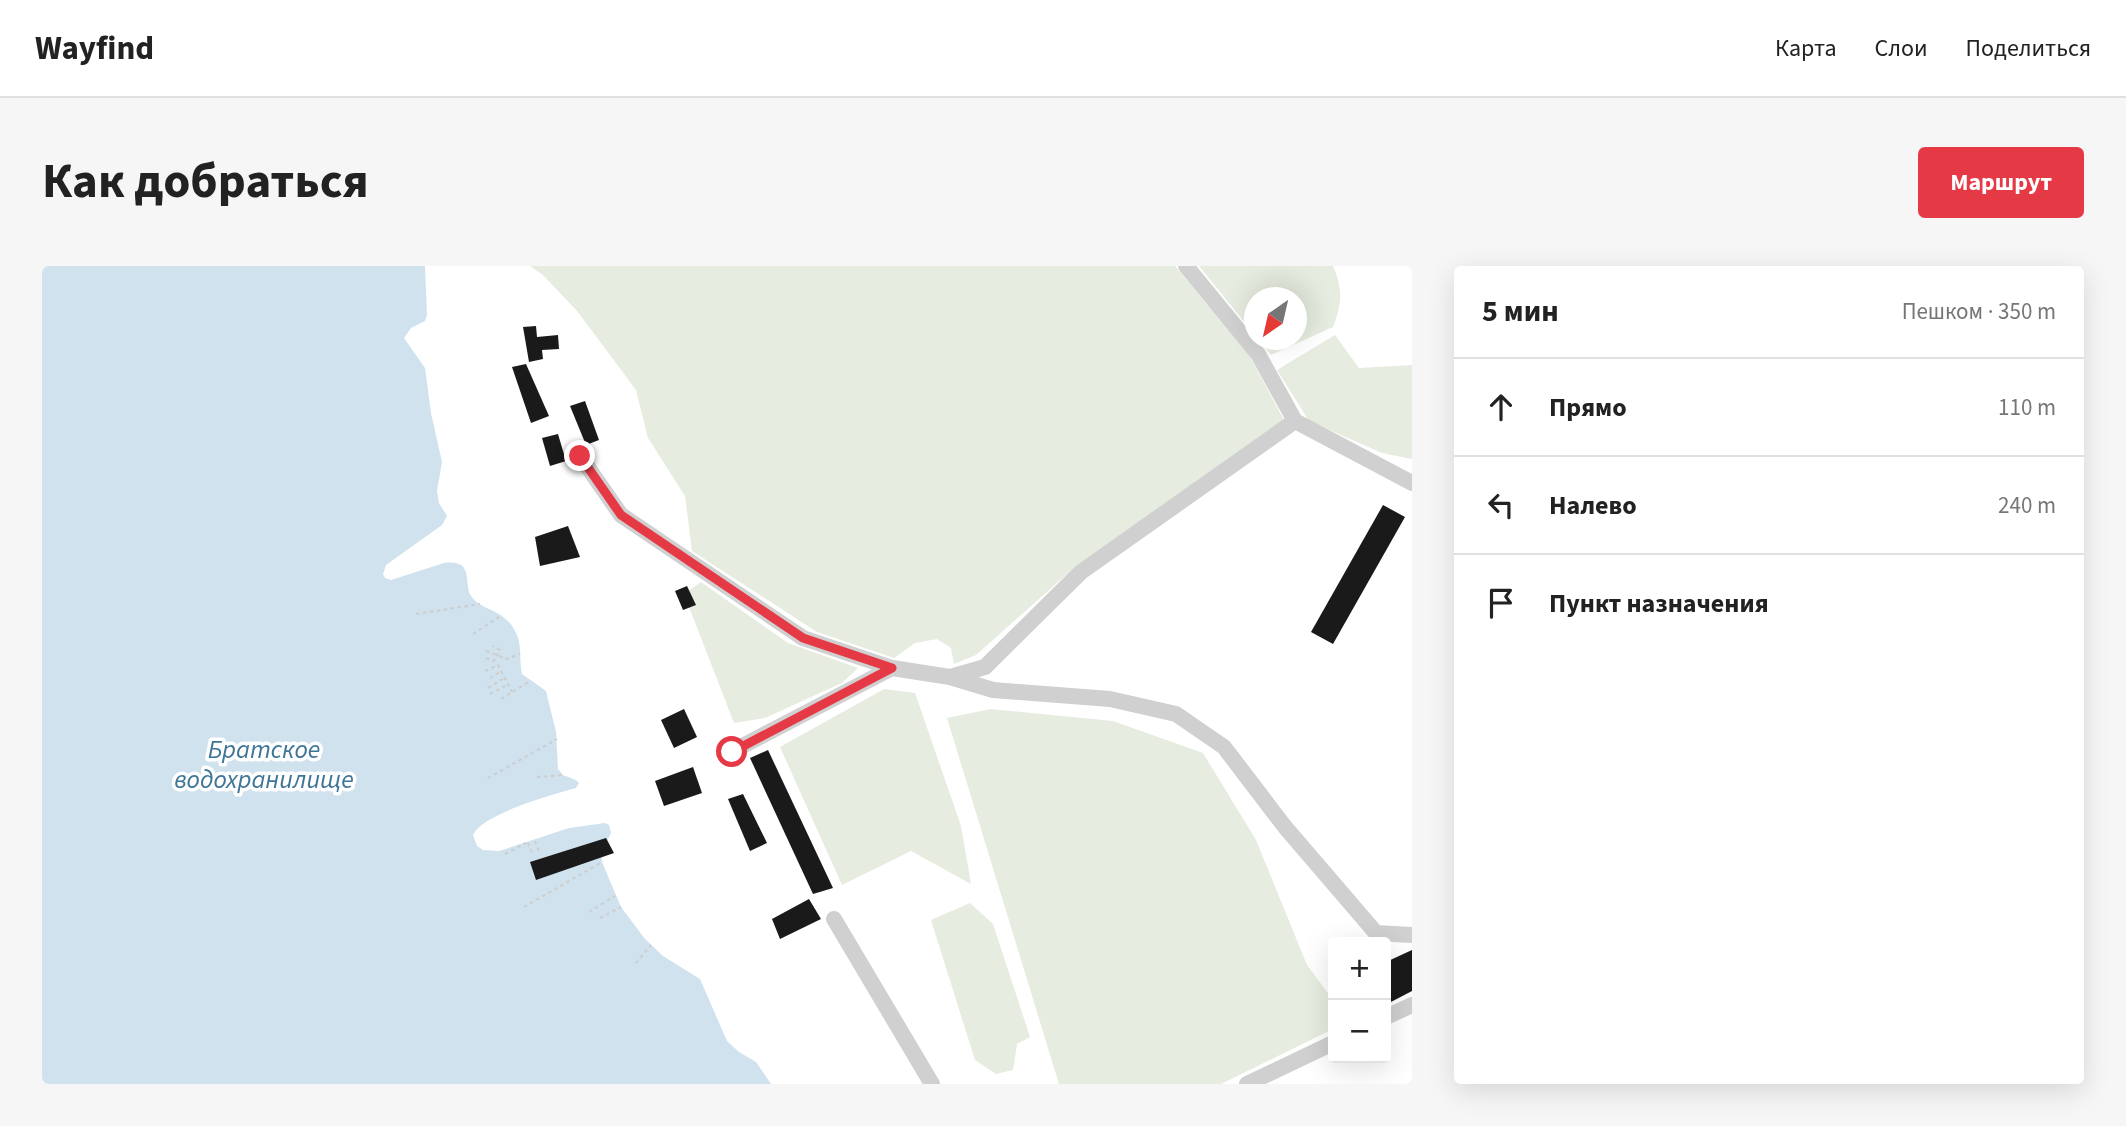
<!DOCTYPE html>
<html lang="ru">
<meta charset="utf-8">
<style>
:root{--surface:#fff;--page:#f6f6f6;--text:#222;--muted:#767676;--line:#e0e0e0;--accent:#e63946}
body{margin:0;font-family:"Source Sans 3",sans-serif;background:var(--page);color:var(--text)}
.controls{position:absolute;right:21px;bottom:21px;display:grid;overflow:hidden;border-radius:7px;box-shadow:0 7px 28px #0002}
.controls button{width:63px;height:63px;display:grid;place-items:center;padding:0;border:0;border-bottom:2px solid var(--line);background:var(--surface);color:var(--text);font:35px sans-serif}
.compass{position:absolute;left:1202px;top:21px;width:63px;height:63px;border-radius:50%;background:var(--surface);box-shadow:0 7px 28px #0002;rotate:214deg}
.stop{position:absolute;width:21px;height:21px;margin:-16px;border:5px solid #e63946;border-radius:50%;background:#fff}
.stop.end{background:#e63946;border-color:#fff;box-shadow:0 2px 7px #0008}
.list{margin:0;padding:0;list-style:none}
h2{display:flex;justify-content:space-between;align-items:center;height:91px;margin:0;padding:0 28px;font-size:30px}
h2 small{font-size:23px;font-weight:400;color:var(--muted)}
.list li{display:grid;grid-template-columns:46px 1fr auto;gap:21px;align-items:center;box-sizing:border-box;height:98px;padding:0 28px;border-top:2px solid var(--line)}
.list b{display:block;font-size:26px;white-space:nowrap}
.list em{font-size:23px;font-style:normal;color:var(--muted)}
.icon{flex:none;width:38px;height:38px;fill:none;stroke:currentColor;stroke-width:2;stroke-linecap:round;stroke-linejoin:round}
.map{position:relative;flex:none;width:1370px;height:818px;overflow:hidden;border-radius:7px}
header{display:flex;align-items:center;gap:42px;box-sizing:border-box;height:98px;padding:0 35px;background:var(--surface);border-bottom:2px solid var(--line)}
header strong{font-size:33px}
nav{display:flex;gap:38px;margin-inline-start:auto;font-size:24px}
.intro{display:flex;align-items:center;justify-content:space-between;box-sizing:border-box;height:168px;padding:0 42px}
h1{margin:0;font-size:49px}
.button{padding:18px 32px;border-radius:7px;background:var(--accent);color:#fff;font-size:24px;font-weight:700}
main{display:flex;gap:42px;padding:0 42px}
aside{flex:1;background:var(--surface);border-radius:7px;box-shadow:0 7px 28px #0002}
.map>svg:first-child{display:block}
</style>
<header>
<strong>Wayfind</strong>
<nav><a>Карта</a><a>Слои</a><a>Поделиться</a></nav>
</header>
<div class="intro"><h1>Как добраться</h1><a class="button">Маршрут</a></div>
<main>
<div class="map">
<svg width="1370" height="818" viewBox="0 0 1370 818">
<rect width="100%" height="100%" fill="#fff"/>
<g fill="#e6ecdf">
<polygon points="488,0 1133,0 1207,89 1242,154 1034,300 934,389 912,398 909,382 895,373 873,377 852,392 775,366 650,285 643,230 606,172 594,124 536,46 501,9"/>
<path d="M1157,0H1291C1301,23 1300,38 1291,61L1229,89L1217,74H1254V32H1212V68Z"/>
<polygon points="1293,69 1317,102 1370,99 1370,193 1340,187 1267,155 1235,104"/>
<polygon points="659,316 746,377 816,402 800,417 723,452 692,457 642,328"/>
<polygon points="842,423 873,427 919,560 929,618 869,585 800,619 738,481"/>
<polygon points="949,443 1071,455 1161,487 1214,574 1265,699 1291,734 1291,763 1179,818 1017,818 905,452"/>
<polygon points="928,637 951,658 988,771 975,778 971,804 954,808 933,794 889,654"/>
</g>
<path fill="#cfe2ee" d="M0,0H383L385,49L383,55L369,62L362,72L383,102L389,147L400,196L395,225L397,237L405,250L400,259L344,299L341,308L343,312L349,314L402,297C433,293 421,317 429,330C441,347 463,341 475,369C480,381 477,395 480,408L504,425L514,466L516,503L521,509L534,514L537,517L534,522C512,528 440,548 431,569L435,580L441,584L457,585L527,562L563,557L567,559L569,567L559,588L560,596L579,641L603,673L621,690L658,713L685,775L697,786L714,796L729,818H0Z"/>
<g fill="#1a1a1a">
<polygon points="494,60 495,71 516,69 517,83 500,84 501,93 487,96 481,61"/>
<polygon points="484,98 507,150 489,157 470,101"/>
<polygon points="543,135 557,174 544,179 528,140"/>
<polygon points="516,168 524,195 508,200 500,172"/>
<polygon points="1341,239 1363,251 1291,378 1269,366"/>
<polygon points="526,260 538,291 498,300 493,271"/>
<polygon points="645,320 654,339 641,344 633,325"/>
<polygon points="642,443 655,471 632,482 619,454"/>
<polygon points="726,484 791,622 771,628 708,492"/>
<polygon points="651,501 660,527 622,540 613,515"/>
<polygon points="701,528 725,577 708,585 686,533"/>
<polygon points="564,572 572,587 494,614 488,596"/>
<polygon points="767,633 779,653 738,673 730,653"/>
<polygon points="1370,684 1370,725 1347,737 1344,730 1344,696"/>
</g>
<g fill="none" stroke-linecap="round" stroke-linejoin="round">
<g stroke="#cdcdcd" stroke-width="2" stroke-dasharray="3.5 3.5" stroke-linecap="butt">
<polyline points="374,348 438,338"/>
<polyline points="431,368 460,349"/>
<polyline points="444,385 465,393 478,388"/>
<polyline points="444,392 452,395 458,384 450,380"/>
<polyline points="443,405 456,399 470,426"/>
<polyline points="448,412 458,406"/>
<polyline points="446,422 462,412"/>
<polyline points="448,428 465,419"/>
<polyline points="459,433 488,415"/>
<polyline points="495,511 521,509"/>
<polyline points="446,512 515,473"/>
<polyline points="493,575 497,585"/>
<polyline points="486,577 490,587"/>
<polyline points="463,588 484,577"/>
<polyline points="482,641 560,596"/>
<polyline points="547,646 573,630"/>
<polyline points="558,652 579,641"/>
<polyline points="594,697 609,679"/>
</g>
<g stroke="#d0d0d0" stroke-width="16">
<polyline points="1144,0 1216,88 1253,155 1370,217"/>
<polyline points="538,190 579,249 761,372 850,402"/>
<polyline points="908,411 951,424 1068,433 1134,448 1182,481 1243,561 1334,667 1370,669"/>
<polyline points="689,486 850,402 908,411 943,401 1039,306 1253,155"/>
<polyline points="792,653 890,818"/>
<polyline points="1344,751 1370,739"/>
<polyline points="1205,818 1291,777"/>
</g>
</g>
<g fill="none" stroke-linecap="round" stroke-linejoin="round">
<polyline stroke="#e63946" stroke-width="9" points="538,190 579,249 761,372 850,402 690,486"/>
</g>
<g text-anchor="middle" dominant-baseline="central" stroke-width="7" stroke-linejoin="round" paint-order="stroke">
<g font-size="26" font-style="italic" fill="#3f7597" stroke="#fff">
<text x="222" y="483">Братское<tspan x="222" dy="30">водохранилище</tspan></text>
</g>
</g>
</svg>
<div class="controls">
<button>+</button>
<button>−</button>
</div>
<svg class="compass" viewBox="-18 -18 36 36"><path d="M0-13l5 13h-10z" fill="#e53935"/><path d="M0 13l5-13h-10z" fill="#767676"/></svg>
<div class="stop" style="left:690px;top:486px"></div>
<div class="stop end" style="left:538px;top:190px"></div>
</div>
<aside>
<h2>5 мин<small>Пешком · 350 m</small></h2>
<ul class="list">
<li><svg class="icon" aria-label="ahead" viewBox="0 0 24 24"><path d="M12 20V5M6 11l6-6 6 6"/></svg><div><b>Прямо</b></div><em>110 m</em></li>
<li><svg class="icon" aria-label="left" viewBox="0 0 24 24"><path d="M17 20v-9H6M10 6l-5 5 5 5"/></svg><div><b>Налево</b></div><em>240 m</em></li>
<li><svg class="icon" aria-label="arrive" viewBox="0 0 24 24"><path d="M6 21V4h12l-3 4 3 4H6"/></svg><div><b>Пункт назначения</b></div></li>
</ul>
</aside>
</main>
